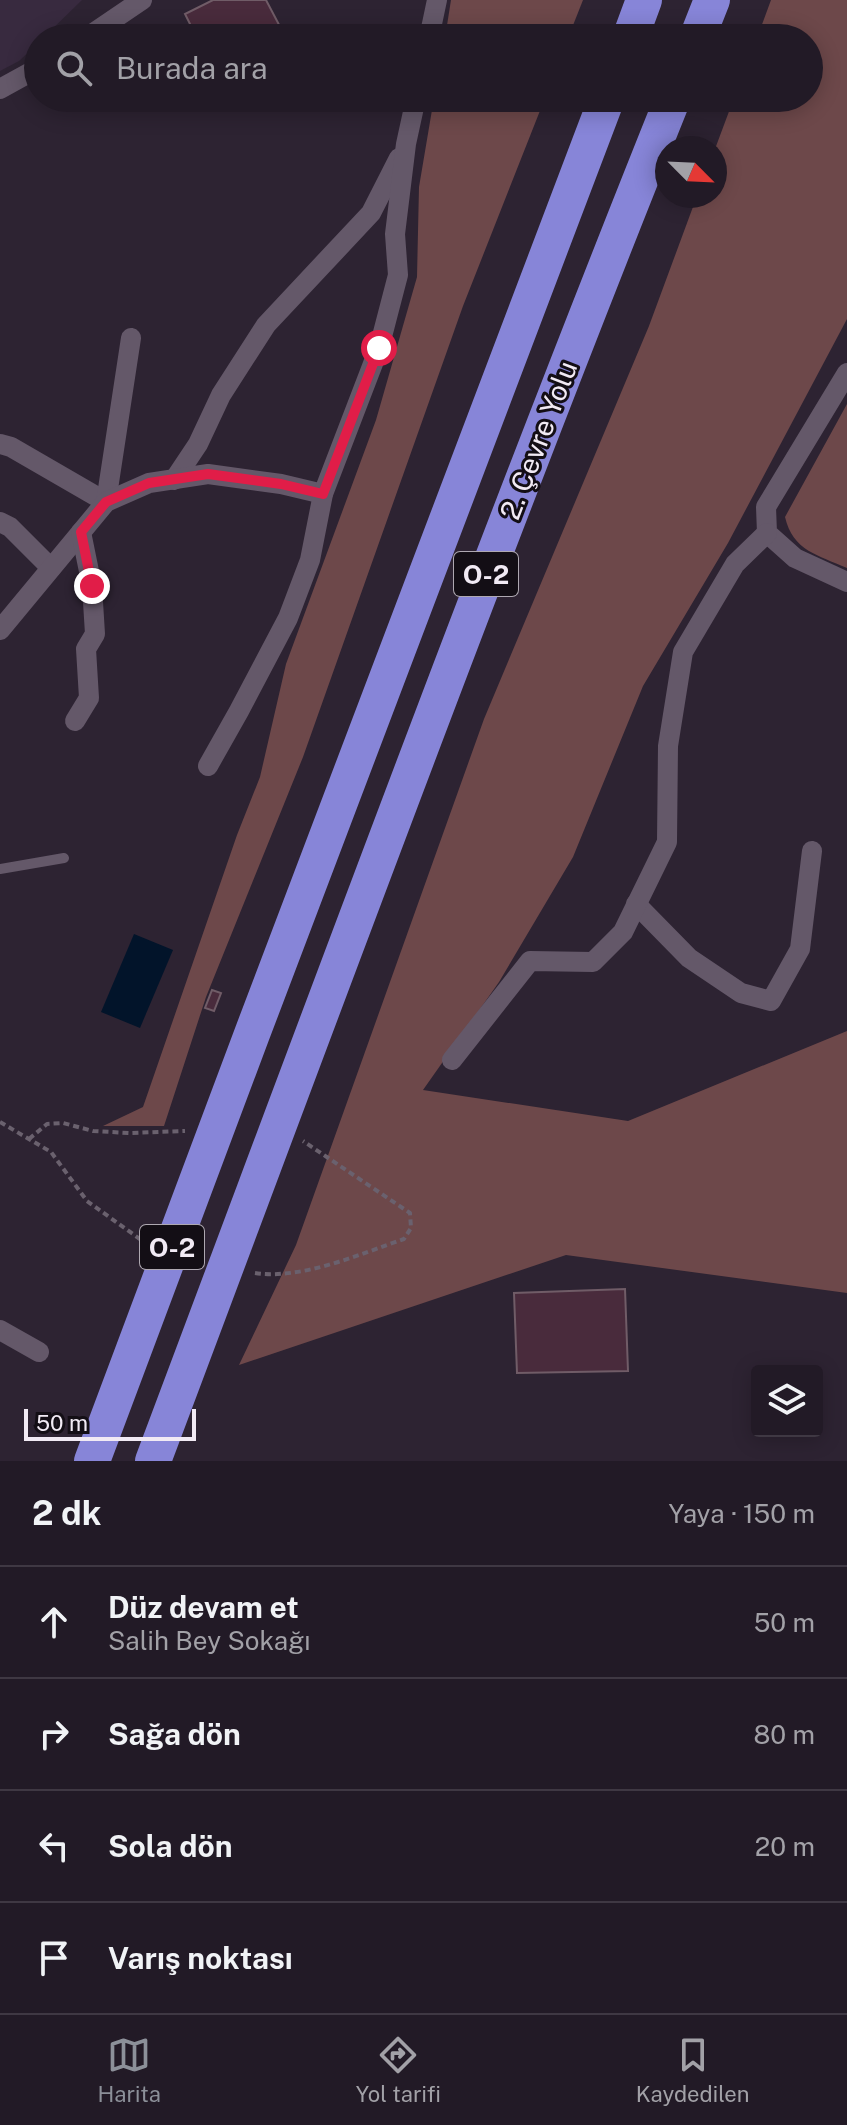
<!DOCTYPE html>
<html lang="tr">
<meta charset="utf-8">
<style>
:root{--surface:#221a26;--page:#2a232e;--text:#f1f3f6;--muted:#a2a1a7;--line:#3f3843;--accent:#8c9099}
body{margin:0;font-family:"Public Sans",sans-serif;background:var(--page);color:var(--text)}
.controls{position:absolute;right:24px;bottom:24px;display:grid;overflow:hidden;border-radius:8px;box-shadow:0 4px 20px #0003}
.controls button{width:72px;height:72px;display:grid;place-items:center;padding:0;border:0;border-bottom:2px solid var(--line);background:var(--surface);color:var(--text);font:40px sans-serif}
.compass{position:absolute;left:655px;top:136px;width:72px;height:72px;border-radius:50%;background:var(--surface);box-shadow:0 4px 20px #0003;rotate:114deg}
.scale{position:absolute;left:24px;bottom:20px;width:172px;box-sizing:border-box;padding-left:8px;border:4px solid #f1eaf4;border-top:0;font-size:22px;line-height:28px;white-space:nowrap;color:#f1eaf4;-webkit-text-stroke:6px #130e15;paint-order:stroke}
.stop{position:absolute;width:24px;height:24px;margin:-18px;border:6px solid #e11d48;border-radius:50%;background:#fff}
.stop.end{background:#e11d48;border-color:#fff;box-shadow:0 2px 8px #0008}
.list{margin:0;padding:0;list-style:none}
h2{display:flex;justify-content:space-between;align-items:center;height:104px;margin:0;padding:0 32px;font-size:34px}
h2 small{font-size:26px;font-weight:400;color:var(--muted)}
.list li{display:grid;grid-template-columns:52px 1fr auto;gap:24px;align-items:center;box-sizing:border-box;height:112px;padding:0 32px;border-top:2px solid var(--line)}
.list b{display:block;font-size:30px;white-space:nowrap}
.list p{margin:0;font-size:26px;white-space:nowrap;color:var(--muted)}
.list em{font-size:26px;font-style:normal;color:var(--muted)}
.icon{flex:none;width:44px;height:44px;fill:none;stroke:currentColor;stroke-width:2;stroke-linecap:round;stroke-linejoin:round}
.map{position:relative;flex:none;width:847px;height:1461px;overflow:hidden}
.search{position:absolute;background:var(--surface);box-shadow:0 4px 20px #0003;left:24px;right:24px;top:24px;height:88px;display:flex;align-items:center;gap:20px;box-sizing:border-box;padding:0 28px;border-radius:44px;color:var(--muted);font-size:30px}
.sheet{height:552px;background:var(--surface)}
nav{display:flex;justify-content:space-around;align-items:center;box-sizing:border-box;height:112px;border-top:2px solid var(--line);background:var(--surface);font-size:22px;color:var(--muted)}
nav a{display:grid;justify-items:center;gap:4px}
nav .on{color:var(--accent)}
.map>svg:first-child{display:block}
</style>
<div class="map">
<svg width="847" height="1461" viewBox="0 0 847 1461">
<rect width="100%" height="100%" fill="#2d2332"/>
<polygon fill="#382a3f" points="0,0 82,0 43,38 38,38 38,43 19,61 0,71"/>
<g fill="#6d484a">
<polygon points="451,0 583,0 568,38 445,38"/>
<polygon points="771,0 847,0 847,319 728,543 643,686 573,857 499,982 423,1090 628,1121 847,1031 847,1293 566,1255 239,1365 296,1245 484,719 649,326 697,196 715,196 715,149 734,98 809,98 809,38 757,38"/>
<polygon points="434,98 545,98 463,306 303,757 206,997 164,1126 103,1126 143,1107 237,835 260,777 286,664 376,420 417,277 419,187"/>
<path d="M847,404V568C818,555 793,551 785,517Z"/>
</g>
<polygon fill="#02142a" points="134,934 173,950 140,1028 101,1012"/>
<g fill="#492b3c" stroke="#705c67" stroke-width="2">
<polygon points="213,0 266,0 286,38 197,38 185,14"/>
<polygon points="212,990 221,993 214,1011 205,1008"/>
<polygon points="625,1289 628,1371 517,1373 514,1293"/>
</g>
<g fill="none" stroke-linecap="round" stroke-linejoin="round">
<g stroke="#6a616e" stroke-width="4" stroke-dasharray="6 4" stroke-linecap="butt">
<polyline points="0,1122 51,1152 87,1201 144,1242"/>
<polyline points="29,1139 47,1124 63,1123 93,1131 129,1133 185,1131"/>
<path d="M255,1273C302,1280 360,1254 404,1239L411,1228L410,1213L303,1141"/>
</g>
<polyline stroke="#645869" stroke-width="10" points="0,869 64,858"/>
<g stroke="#645869" stroke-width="20">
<polyline points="86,38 142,0"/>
<polyline points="429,38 437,0"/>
<polyline points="0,89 38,68"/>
<polyline points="847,373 766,507 767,533 795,558 847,582"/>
<polyline points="0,444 11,447 106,502"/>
<polyline points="174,480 198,444 221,395 266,325 371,213 399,158"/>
<polyline points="106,502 131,338"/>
<polyline points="0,522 10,527 51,568"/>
<polyline points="0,630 106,502 149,483 208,474 281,484 323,494"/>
<polyline points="75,721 89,698 86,649 95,634 92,586 81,532"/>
<polyline points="208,766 239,711 288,618 310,560 323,494 379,348 398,275 395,234 406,144 416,98"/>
<polyline points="636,904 689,958 741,993 771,1001 800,949 812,851"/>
<polyline points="452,1060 530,961 593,962 623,932 667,842 668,746 683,652 735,564 767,533"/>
<polyline points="0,1330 39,1352"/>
</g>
<g stroke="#8785d8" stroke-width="36">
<polyline points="630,38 644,0"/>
<polyline points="697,38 712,0"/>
<polyline points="92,1461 252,1034 607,98"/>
<path d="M153,1461C324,1006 492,549 673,98"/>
</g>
</g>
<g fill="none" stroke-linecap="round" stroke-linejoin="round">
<polyline stroke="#e11d48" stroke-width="10" points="92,586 81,532 106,502 149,483 208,474 281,484 323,494 379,348"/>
</g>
<g text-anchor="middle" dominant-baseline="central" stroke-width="6" stroke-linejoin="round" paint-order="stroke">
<g fill="#130e15" stroke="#aea8b1" stroke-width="2">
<rect x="454" y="552" width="64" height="44" rx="6"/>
<rect x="140" y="1225" width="64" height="44" rx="6"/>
</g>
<g font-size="26" font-weight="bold" fill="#f1eaf4">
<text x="486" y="574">O-2</text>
<text x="172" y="1247">O-2</text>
</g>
<g font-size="28" fill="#f1eaf4" stroke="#130e15">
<text transform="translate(538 440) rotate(-69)">2. Çevre Yolu</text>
</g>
</g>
</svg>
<div class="controls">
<button><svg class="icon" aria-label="layers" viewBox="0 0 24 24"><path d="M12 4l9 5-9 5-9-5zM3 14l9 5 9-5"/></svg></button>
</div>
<svg class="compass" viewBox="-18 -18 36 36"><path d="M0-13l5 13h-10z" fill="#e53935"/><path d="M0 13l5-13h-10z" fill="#a2a1a7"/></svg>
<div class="scale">50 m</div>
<div class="stop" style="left:379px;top:348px"></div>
<div class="stop end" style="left:92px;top:586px"></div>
<div class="search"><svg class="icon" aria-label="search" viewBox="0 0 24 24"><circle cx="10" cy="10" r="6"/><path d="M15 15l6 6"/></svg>Burada ara</div>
</div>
<section class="sheet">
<h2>2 dk<small>Yaya · 150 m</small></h2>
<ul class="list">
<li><svg class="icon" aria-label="ahead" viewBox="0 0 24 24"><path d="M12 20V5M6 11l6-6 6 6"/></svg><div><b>Düz devam et</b><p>Salih Bey Sokağı</p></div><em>50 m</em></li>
<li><svg class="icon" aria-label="right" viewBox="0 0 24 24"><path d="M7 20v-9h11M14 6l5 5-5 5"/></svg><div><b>Sağa dön</b></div><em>80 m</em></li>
<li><svg class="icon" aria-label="left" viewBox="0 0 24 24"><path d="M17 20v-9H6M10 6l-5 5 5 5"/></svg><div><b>Sola dön</b></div><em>20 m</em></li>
<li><svg class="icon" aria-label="arrive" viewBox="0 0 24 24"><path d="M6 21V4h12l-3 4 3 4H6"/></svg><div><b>Varış noktası</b></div></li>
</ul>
</section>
<nav>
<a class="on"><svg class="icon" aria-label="map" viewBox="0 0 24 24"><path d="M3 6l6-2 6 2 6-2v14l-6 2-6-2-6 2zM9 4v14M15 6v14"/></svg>Harita</a>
<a><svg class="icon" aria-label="directions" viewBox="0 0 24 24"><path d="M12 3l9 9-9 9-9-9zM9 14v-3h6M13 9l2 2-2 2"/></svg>Yol tarifi</a>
<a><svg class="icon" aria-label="saved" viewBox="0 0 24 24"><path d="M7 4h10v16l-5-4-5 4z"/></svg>Kaydedilen</a>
</nav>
